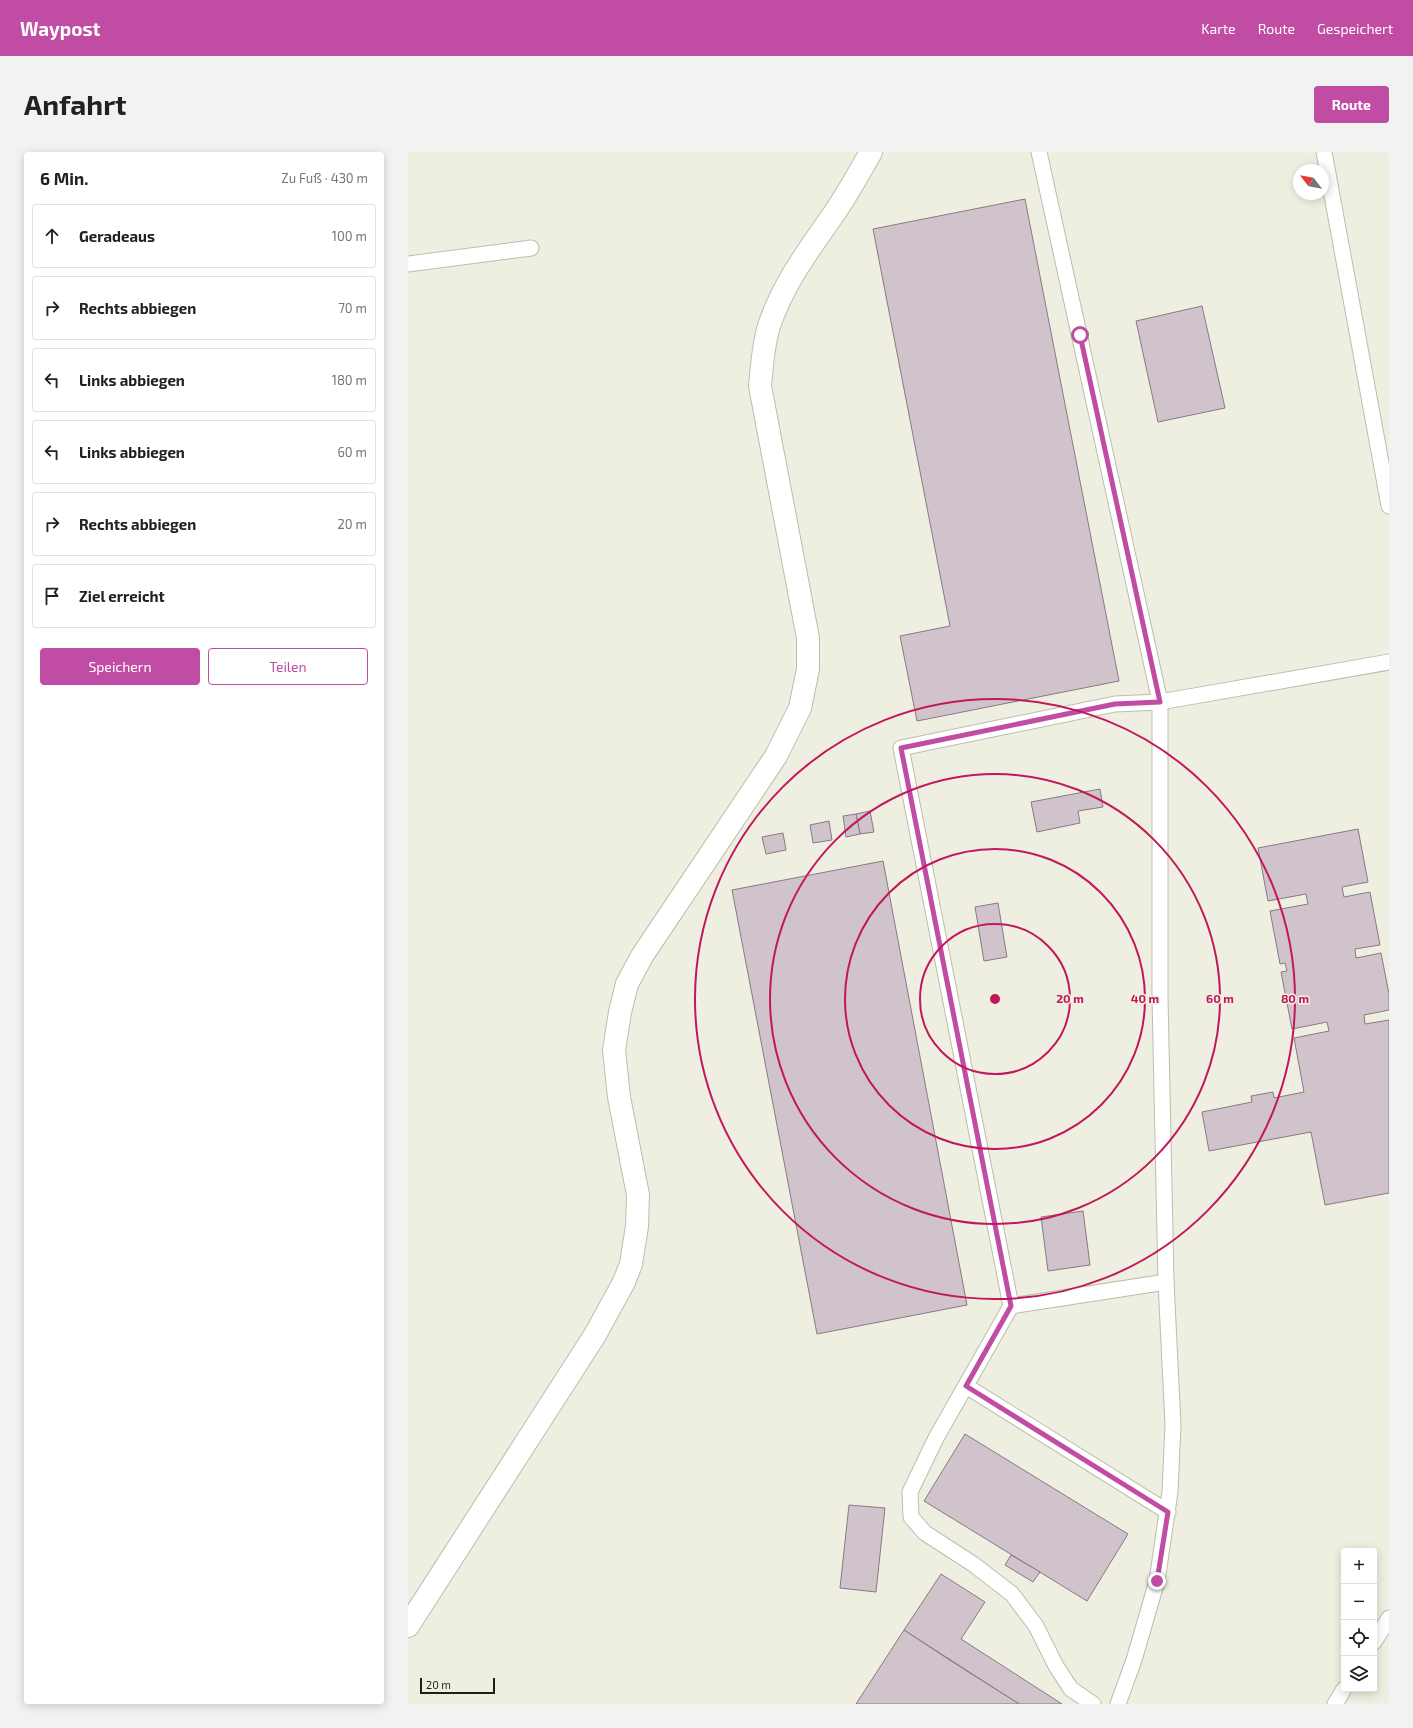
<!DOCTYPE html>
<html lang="de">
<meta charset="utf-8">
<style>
:root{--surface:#fff;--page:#f2f2f2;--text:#202124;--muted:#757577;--line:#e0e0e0;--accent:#c14ca4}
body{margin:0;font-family:"Exo 2",sans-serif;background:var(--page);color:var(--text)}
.controls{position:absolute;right:12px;bottom:12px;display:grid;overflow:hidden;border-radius:4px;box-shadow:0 2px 10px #0003}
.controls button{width:36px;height:36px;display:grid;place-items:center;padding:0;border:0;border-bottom:1px solid var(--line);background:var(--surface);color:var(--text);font:20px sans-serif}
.compass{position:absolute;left:885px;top:12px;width:36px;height:36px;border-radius:50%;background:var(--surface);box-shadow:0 2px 10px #0003;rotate:301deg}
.scale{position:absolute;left:12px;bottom:10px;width:75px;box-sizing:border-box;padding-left:4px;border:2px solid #1f1f19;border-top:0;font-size:11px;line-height:14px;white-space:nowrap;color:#1f1f19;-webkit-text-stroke:3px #efefe1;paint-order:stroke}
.stop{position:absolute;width:12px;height:12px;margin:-9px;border:3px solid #c14ca4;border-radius:50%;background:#fff}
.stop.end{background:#c14ca4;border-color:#fff;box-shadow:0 1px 4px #0008}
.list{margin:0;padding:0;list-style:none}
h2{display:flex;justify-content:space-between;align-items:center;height:52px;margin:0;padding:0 16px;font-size:17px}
h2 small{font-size:13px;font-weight:400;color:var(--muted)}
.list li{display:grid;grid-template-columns:26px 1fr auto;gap:12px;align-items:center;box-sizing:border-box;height:64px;margin:0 8px 8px;padding:0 8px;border:1px solid var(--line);border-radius:4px}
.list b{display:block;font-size:15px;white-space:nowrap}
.list em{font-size:13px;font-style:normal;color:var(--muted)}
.actions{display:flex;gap:8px;padding:12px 16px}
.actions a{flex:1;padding:9px 0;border:1px solid var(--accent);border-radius:4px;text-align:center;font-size:14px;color:var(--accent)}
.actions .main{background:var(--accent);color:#fff}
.icon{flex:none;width:22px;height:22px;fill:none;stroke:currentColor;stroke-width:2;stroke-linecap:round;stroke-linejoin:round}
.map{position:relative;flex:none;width:981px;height:1552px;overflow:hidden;border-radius:4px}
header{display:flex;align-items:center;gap:24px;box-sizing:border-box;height:56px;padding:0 20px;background:var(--accent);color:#fff}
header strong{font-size:19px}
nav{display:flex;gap:22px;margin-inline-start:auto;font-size:14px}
.intro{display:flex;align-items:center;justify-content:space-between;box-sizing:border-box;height:96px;padding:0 24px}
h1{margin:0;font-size:28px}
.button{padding:10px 18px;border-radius:4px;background:var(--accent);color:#fff;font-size:14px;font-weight:700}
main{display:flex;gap:24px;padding:0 24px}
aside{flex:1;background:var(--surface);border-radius:4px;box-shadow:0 2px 10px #0003}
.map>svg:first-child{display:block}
</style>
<header>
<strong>Waypost</strong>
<nav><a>Karte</a><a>Route</a><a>Gespeichert</a></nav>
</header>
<div class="intro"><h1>Anfahrt</h1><a class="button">Route</a></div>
<main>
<aside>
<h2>6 Min.<small>Zu Fuß · 430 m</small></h2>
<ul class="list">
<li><svg class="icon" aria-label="ahead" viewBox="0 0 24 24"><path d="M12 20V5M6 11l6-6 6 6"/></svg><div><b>Geradeaus</b></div><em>100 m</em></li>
<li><svg class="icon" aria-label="right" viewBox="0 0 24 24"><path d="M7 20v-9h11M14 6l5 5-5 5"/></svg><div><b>Rechts abbiegen</b></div><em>70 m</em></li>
<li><svg class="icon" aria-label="left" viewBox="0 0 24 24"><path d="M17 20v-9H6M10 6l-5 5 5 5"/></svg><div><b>Links abbiegen</b></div><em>180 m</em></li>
<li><svg class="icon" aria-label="left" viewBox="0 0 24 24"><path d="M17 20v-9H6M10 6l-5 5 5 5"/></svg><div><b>Links abbiegen</b></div><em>60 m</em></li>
<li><svg class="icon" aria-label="right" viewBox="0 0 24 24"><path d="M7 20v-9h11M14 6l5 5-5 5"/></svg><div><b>Rechts abbiegen</b></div><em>20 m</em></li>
<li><svg class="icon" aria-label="arrive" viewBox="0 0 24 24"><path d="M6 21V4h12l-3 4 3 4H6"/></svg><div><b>Ziel erreicht</b></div></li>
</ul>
<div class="actions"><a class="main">Speichern</a><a>Teilen</a></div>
</aside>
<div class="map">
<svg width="981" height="1552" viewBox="0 0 981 1552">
<rect width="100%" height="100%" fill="#efefe1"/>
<g fill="#d0c3cb" stroke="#877a82">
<polygon points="617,47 711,529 509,569 492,484 542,474 465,77"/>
<polygon points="794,154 817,256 750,270 728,169"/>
<polygon points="692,637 695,655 670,659 672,671 629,680 623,650"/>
<polygon points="462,659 466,680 452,682 448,662"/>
<polygon points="448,662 452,682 438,685 435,664"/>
<polygon points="421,669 424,688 405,691 402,673"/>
<polygon points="950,677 960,730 934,735 936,745 962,740 972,793 947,797 948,806 973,801 981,842 981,858 956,863 957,872 981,868 981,1041 917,1053 903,980 801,999 794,960 844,950 843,944 865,940 866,946 896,940 886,886 921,879 919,870 884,877 873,820 879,819 877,811 872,812 862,759 900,752 898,742 860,749 850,696"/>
<polygon points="375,681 378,698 358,702 354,685"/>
<polygon points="475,709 559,1153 409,1182 324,738"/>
<polygon points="590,751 599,805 576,809 567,755"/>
<polygon points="675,1059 682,1113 640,1119 633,1065"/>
<polygon points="557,1282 720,1382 679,1449 516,1349"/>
<polygon points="441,1353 477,1356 468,1440 432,1436"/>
<polygon points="603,1403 632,1420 625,1430 597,1413"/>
<polygon points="533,1422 577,1450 553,1487 654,1552 611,1552 496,1478"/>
<polygon points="496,1478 540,1507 611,1552 448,1552"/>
</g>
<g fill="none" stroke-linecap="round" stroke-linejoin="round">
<defs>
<g id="lane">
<polyline points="631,0 752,550 752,845 758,1130 765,1273 762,1340 749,1429 726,1508 710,1552"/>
<polyline points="916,0 981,354"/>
<polyline points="0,112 123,96"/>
<polyline points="758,1130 603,1154 493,596 707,552 752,550 981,510"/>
<polyline points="603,1154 528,1286 502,1340 503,1365 517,1381 565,1412 604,1442 628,1474 648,1514 663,1537 685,1552"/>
<polyline points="558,1234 760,1360"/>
<polyline points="966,1490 981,1466"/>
<polyline points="927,1552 936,1537"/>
</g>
<path id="street" d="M0,1474L187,1183L216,1130L223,1112L229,1074L230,1043L211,945L206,898L212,860L219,832L234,804L368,604L392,556L400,517V486L352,234C354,214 355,193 361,174C375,132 400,99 425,63C439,43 451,21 463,0"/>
</defs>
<use href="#lane" stroke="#bdbdaf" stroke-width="17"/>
<use href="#street" stroke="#bdbdaf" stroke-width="24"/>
<use href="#lane" stroke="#fff" stroke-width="15"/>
<use href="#street" stroke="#fff" stroke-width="22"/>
</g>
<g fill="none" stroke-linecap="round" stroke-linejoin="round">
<polyline stroke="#c14ca4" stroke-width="5" points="672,183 752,550 707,552 493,596 603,1154 558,1234 760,1360 749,1429"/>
</g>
<g fill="none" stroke="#c2185b" stroke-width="2">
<circle cx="587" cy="847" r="75"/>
<circle cx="587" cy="847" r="150"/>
<circle cx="587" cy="847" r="225"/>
<circle cx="587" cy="847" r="300"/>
</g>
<circle cx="587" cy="847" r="6" fill="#c2185b" stroke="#efefe1" stroke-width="2"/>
<g font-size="12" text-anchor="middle" font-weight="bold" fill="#c2185b" stroke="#efefe1" stroke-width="3" stroke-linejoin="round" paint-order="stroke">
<text x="662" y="851">20 m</text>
<text x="737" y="851">40 m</text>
<text x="812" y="851">60 m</text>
<text x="887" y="851">80 m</text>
</g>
</svg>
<div class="controls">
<button>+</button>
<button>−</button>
<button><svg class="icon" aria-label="locate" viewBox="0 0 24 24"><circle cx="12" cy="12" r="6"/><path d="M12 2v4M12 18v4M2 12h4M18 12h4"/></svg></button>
<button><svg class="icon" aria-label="layers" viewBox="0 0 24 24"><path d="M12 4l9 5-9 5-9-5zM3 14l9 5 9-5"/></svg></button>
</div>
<svg class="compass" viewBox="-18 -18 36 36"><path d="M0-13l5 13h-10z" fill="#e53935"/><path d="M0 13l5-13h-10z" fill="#757577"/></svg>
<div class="scale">20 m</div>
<div class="stop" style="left:672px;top:183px"></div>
<div class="stop end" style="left:749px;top:1429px"></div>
</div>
</main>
